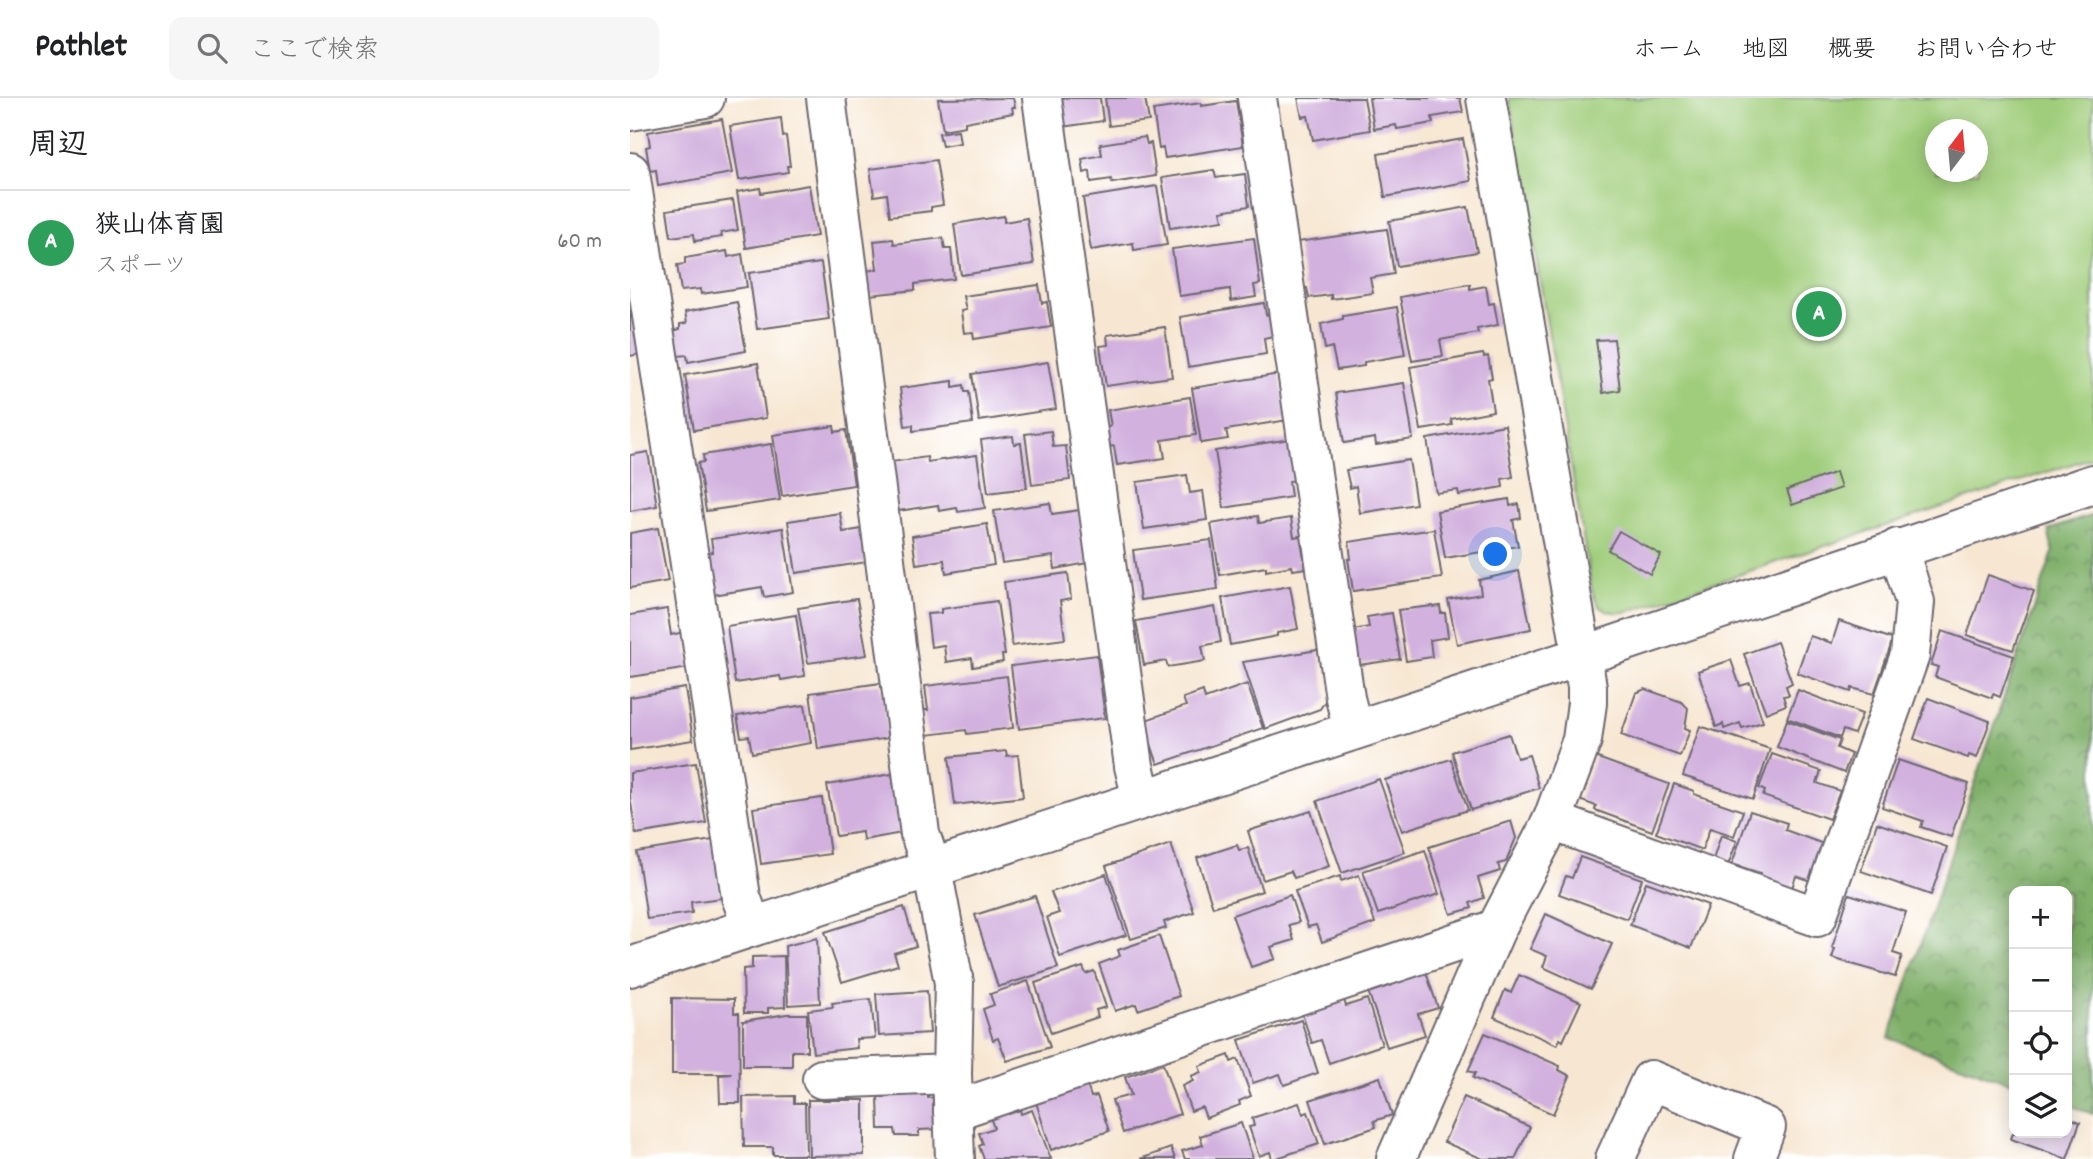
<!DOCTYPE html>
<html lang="ja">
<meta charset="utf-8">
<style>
:root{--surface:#fff;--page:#f6f6f6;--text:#202124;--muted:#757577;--line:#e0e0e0;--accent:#0b8043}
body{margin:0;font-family:Dekko,"Klee One",sans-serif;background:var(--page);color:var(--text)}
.controls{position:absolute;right:21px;bottom:21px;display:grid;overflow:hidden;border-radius:14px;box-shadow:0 4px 18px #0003}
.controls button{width:63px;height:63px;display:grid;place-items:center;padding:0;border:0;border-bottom:2px solid var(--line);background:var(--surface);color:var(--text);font:35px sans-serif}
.compass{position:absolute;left:1295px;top:21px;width:63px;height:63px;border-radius:50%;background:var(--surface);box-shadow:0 4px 18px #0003;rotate:16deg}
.you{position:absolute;left:866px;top:457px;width:24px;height:24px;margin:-18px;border:5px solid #fff;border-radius:50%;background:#1a73e8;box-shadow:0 0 0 10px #1a73e833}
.badge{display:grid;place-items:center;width:46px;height:46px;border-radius:50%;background:var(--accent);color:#fff;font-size:23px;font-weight:700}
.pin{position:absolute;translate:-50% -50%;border:4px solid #fff;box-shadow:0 2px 7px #0006}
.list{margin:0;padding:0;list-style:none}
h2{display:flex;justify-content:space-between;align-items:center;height:91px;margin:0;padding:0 28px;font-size:30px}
h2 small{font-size:23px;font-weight:400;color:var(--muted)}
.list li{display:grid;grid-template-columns:46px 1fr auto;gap:21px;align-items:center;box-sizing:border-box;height:105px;padding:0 28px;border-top:2px solid var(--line)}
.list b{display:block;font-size:26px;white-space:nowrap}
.list p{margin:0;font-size:23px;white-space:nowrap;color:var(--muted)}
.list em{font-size:23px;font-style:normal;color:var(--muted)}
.icon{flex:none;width:38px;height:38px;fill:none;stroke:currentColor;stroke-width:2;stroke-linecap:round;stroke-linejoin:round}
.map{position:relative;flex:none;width:1463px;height:1061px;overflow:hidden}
header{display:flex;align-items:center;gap:42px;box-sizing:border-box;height:98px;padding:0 35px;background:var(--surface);border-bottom:2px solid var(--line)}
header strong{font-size:33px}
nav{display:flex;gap:38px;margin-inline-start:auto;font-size:24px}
.search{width:490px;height:63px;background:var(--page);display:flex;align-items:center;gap:18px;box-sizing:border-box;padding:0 24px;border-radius:14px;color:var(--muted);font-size:26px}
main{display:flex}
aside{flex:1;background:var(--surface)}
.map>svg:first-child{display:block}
</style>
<header>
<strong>Pathlet</strong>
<div class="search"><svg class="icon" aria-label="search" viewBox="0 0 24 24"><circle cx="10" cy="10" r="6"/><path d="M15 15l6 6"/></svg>ここで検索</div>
<nav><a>ホーム</a><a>地図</a><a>概要</a><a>お問い合わせ</a></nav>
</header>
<main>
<aside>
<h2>周辺<small></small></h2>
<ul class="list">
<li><span class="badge" style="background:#2e9e5b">A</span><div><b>狭山体育園</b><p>スポーツ</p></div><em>60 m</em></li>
</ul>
</aside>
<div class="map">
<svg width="1463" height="1061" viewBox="0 0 1463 1061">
<defs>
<pattern id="forest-crowns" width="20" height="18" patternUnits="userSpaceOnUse" patternTransform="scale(1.75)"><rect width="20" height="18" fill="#80b06b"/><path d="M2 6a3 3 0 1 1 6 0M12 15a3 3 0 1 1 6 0" fill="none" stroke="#688f59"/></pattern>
</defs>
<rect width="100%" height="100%" fill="#fff"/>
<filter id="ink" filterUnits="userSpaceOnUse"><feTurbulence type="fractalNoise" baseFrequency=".0143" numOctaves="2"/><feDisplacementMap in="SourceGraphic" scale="14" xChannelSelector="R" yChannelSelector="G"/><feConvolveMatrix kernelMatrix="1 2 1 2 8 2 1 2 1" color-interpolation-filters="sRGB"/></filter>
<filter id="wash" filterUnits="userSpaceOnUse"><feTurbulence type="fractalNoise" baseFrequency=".00686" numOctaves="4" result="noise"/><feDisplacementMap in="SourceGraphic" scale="28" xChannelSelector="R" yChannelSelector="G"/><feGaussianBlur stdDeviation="1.57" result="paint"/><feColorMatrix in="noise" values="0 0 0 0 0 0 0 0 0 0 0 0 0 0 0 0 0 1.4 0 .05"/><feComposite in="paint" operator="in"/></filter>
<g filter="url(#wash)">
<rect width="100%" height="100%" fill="#f7e7d2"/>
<polygon fill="url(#forest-crowns)" stroke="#516953" stroke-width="2" points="1463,417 1463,1016 1437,1006 1437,793 1384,793 1384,986 1259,940 1423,454 1418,432"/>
<path fill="#a0cd7b" stroke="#61785b" stroke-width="2" fill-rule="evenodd" d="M879,0H1463V359L996,514C976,515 967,514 962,492ZM1306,32H1348V74H1306Z"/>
<g id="blocks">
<g fill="#d2b1de">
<polygon points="383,0 385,9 382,9 383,15 335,24 335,28 313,32 308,1"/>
<polygon points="428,0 470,0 473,23 432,29"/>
<polygon points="475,0 515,0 519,23 479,28"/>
<polygon points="668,0 734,0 740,32 683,42 678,18 672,19"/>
<polygon points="739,0 830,0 833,14 802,19 803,25 767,31 766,27 744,31"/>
<polygon points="606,3 613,48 535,60 533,50 529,51 523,12 571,5 571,8"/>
<polygon points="151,20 153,39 156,38 160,68 157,68 158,74 109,82 100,28"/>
<polygon points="92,21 102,75 28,88 26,72 20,73 16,49 20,48 18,34"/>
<polygon points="328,32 330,45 312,48 309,35"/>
<polygon points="515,39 517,46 521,45 526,78 482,85 481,81 461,84 460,73 454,75 452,61 472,57 470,46"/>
<polygon points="833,41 841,83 755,99 748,56"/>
<polygon points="306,62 313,107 301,109 301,113 260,118 257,96 244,98 240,71"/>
<polygon points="584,72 586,80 615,76 619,108 591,113 593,122 540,130 532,80"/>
<polygon points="179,87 187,138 116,150 107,94 130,90 131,95"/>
<polygon points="527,88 537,147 504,152 503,145 461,152 453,100"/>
<polygon points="103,102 108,132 91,135 92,139 65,143 64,136 41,139 37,112"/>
<polygon points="838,109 847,154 767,168 759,123"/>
<polygon points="374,118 374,124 397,120 404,166 331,177 324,126"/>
<polygon points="757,131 764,176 740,180 743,195 701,201 701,197 679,200 677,190 674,190 667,144"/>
<polygon points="313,140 315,151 321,151 324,181 285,186 285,192 240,197 237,173 247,171 244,143 263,141 264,146"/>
<polygon points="624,140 630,186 624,187 626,199 601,203 600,191 549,198 542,151"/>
<polygon points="97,153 98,159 112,156 117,189 71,196 70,191 51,193 47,167 55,166 55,160"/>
<polygon points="191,165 199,221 127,231 119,175"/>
<polygon points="840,186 840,191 856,188 859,206 864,205 868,227 847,231 848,235 810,242 813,258 782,263 770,199"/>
<polygon points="409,187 412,205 417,204 421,229 344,241 343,234 334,235 331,213 336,212 333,198"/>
<polygon points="107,204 116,253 58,264 57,257 48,258 43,233 50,231 50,226 57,225 55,214"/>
<polygon points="634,205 636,217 639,216 643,238 634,240 636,256 558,269 550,219"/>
<polygon points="767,209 775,257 734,264 734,268 707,272 702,249 695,251 691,226 713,221 713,218"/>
<polygon points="0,213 2,213 10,256 0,258"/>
<polygon points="535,229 542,279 476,288 470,248 478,247 477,237"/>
<polygon points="984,241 990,292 973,295 966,242"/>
<polygon points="853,256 854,259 858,258 862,280 858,281 863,313 821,321 822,327 791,332 780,269"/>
<polygon points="418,264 426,311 349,323 342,276"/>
<polygon points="128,265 136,320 64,332 55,277"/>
<polygon points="650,276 658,322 596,332 598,341 571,345 562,290"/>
<polygon points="323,283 323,289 334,287 335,294 339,294 343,325 283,333 283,327 275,328 270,290"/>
<polygon points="774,285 783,341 746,347 745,340 714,345 706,295"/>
<polygon points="560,299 566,337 532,342 535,360 487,367 484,348 476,349 473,330 481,328 478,312"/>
<polygon points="875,327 883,379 872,381 873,389 829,397 828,392 806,395 797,341"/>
<polygon points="204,328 205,334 216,332 224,387 152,398 143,337"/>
<polygon points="421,333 423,349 436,348 440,382 402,387 395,336"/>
<polygon points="383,338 384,346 391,345 397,390 358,395 351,342"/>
<polygon points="660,341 666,382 659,383 661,399 594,410 585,353"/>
<polygon points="141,346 150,402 76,413 68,365 74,364 73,357"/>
<polygon points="18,354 27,408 0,413 0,357"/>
<polygon points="347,357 355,410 328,414 327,410 309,413 308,407 268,413 261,364 297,359 298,364"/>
<polygon points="779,362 786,406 730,415 726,388 720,390 716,372"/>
<polygon points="1206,374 1211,390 1162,407 1157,392"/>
<polygon points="557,377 560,395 573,393 577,422 514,431 507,384"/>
<polygon points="879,401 880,408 889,406 891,420 883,422 888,448 815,460 807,413"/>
<polygon points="420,405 422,416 450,412 458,465 425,471 423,458 372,465 364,413"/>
<polygon points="210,415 213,434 232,431 237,464 166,475 158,423"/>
<polygon points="628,418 629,425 661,420 664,439 670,438 676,470 663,472 662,468 636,473 636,469 590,477 581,426"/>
<polygon points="357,426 364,467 316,475 314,462 286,466 282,438"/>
<polygon points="28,430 38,483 0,490 0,435"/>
<polygon points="153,430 163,494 134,499 132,489 83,497 77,455 83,454 81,441"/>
<polygon points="804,431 812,480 723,493 718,461 721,461 719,444"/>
<polygon points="989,433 1031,457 1020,476 978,452"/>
<polygon points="581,442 588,491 510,502 503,452"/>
<polygon points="889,473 901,531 827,546 818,502 851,496 849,482"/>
<polygon points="438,475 441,501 430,503 435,541 382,548 374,484"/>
<polygon points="1358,477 1404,493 1383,552 1337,537"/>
<polygon points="660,488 668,531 647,535 647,538 600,547 592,500"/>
<polygon points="227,501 237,557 178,565 168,510"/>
<polygon points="367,503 375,557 372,557 373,564 343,569 342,560 316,564 314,547 301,549 297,516 311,515 311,511"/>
<polygon points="803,508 804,509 810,508 811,515 815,515 818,539 800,542 802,559 776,563 768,512"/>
<polygon points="585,509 591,544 572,548 575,563 538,569 536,563 514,567 506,523"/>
<polygon points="37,511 41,537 54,534 60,570 0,579 0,517"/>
<polygon points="762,515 770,561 729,567 723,532 739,529 737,519"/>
<polygon points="166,517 175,578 151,582 150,578 105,585 97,528"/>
<polygon points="1209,523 1263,541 1244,596 1222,590 1221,594 1167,575 1180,538 1202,545"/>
<polygon points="1312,533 1384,558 1370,599 1363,596 1362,600 1305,579 1308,569 1301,567"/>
<polygon points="1147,544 1162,585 1156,588 1159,597 1153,598 1156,607 1136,615 1114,556"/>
<polygon points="688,552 697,600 690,611 635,631 613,564"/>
<polygon points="467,557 475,620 389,631 381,568"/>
<polygon points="1101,562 1110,588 1120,585 1133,624 1112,630 1110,625 1094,631 1093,626 1086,629 1068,573"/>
<polygon points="377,578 383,630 337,636 336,632 297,637 293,612 298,612 295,588"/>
<polygon points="251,585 259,640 188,651 180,595"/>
<polygon points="617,586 633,630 528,666 513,623 556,608 553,600 573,593 575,601"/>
<polygon points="55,590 63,642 0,652 0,599"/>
<polygon points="1015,591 1052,604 1058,610 1055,630 1060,632 1050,658 991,637 1006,595"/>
<polygon points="1168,592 1232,616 1224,636 1213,632 1210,640 1157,620"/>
<polygon points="1298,600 1360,623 1347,660 1339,657 1338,660 1284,641"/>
<polygon points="175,607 181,645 122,655 119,638 111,639 107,618"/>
<polygon points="1157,622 1210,642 1207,650 1221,656 1214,675 1147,649"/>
<polygon points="1070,628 1140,651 1123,701 1053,678"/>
<polygon points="879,636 887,660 899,657 909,690 841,712 822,654"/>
<polygon points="376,653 377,658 388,657 393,699 325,707 319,659"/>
<polygon points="1142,656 1191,673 1187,685 1210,693 1199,721 1133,698 1135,693 1129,690"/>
<polygon points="965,659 1039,686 1022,733 965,712 966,708 949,702"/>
<polygon points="821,661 838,712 772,733 755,682"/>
<polygon points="1268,662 1339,686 1321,739 1291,729 1293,723 1252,709"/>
<polygon points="66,665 76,725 6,736 0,699 0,675"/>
<polygon points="262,676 272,735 233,742 232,734 206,738 197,687"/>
<polygon points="749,681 775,754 712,775 687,703"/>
<polygon points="1044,686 1064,693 1064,696 1113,713 1104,738 1080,730 1072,752 1026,735"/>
<polygon points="192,700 200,756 131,766 123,710"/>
<polygon points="681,713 699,768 664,780 661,773 633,782 618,733"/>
<polygon points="1120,713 1157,725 1155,732 1194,746 1181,783 1166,778 1161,793 1128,782 1130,775 1102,766"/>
<polygon points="881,723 886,740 876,764 868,766 870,773 848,780 854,800 840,805 842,810 821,816 799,749"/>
<polygon points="1247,725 1317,749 1301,797 1231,773"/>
<polygon points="1091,737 1107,743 1097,770 1082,765"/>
<polygon points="83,742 92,800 61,804 62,815 17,821 7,754"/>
<polygon points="541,746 564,814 534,824 536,830 501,841 476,768"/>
<polygon points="607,747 609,752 618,750 632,793 583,809 567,760"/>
<polygon points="795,752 809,796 748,816 733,773"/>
<polygon points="950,759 1012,781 997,821 929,796 936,778 942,780"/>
<polygon points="476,776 496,837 430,859 417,819 429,815 421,794"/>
<polygon points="729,777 745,825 692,844 686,827 678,829 665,793 710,778 711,783"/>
<polygon points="1016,784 1078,807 1061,850 1000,827"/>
<polygon points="1219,796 1276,814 1263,855 1272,858 1265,879 1202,860 1205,851 1202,850"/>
<polygon points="660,797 669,824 659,827 664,842 641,849 645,861 621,869 602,817"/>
<polygon points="405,798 428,870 368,889 345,817"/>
<polygon points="274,809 286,848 264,855 268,867 212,884 195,834"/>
<polygon points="916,816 982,846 961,891 913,869 917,858 900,851"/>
<polygon points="529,838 549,898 508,912 506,906 485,913 469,866 490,858 488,852"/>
<polygon points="187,840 190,905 158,907 155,848"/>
<polygon points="154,858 155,909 138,910 138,915 114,915 113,871 122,870 122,859"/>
<polygon points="453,869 456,876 464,873 476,909 466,912 468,919 421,935 405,885"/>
<polygon points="795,871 808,910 788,916 795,937 757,949 737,890"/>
<polygon points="889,877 951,904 933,943 930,941 927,947 864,919 875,892 881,895"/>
<polygon points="398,883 420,949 377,963 368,940 363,942 353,911 364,907 360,896"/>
<polygon points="297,893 300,935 249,938 246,896"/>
<polygon points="42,900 104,901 104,915 109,915 110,1005 90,1005 89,977 102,976 42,976"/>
<polygon points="241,901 245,940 226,941 227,950 183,955 178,912 203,909 202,905"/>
<polygon points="737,901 752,947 699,965 691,942 682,945 672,916 714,902 716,908"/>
<polygon points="157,916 177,916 177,953 162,953 162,968 113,968 113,923"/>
<polygon points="671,922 688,975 654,987 650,976 623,985 609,942"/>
<polygon points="855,935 930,968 929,972 940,978 923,1016 843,980 845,975 838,973"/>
<polygon points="599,957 601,964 608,961 621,998 609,1003 610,1007 576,1020 572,1009 561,1013 552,988 563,983 561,978 571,974 569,968"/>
<polygon points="533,966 550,1016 493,1035 482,1002 501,997 495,979"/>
<polygon points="750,979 762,1017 744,1023 746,1029 695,1046 680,1002"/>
<polygon points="297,987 298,1000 309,999 310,1031 289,1032 289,1038 266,1038 265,1031 249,1031 248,999 255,999 255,992"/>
<polygon points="457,987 461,999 467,998 479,1033 421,1052 406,1004"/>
<polygon points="164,998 164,1005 175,1005 176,1057 143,1057 143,1049 114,1049 113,999"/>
<polygon points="834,999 900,1029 885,1061 853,1061 814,1044"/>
<polygon points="178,1002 234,1002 234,1057 179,1058"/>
<polygon points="669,1005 673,1016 678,1014 689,1046 644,1061 642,1061 640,1054 629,1058 619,1029 624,1028 622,1020"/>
<polygon points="390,1012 391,1016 402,1012 421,1061 354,1061 349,1048 353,1046 349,1035 364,1030 360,1019 377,1013 379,1016"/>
<polygon points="1437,1019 1450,1024 1437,1061 1381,1041 1383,1035 1437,1035"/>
<polygon points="611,1025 623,1061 555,1061 552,1053 573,1047 570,1038"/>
<polygon points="541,1050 545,1061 510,1061"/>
</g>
</g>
</g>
<g filter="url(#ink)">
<use href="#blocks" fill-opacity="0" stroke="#6d6770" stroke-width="2"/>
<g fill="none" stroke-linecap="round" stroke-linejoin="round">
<defs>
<g id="minor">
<polyline points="196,0 290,736 302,771 324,885 322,976 325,1061"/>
<polyline points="412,0 504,668 512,701"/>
<polyline points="627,0 715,600 723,632"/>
<polyline points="0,13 75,0"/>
<polyline points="0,74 111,799 122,828"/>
<polyline points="922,723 1187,819 1280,557 1285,504 1268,450"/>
<polyline points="0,869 952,558 1463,386"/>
<polyline points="192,981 322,976"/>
<polyline points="323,1013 866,831"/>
<polyline points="766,1061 866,831 922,723 952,642 957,605 957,589 952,558 856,0"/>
<polyline points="985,1061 1021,982 1136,1029 1124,1061"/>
</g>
</defs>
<use href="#minor" stroke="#6d6770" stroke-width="42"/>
<use href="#minor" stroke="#fff" stroke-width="38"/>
</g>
</g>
</svg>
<div class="controls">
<button>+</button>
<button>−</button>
<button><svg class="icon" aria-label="locate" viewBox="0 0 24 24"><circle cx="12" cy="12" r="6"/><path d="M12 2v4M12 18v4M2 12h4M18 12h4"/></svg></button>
<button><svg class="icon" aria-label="layers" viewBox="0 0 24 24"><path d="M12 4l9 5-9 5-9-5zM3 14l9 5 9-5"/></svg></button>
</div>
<svg class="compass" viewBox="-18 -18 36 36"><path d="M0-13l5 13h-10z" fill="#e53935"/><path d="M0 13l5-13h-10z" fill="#757577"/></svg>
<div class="you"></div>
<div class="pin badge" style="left:1189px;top:216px;background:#2e9e5b">A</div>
</div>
</main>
